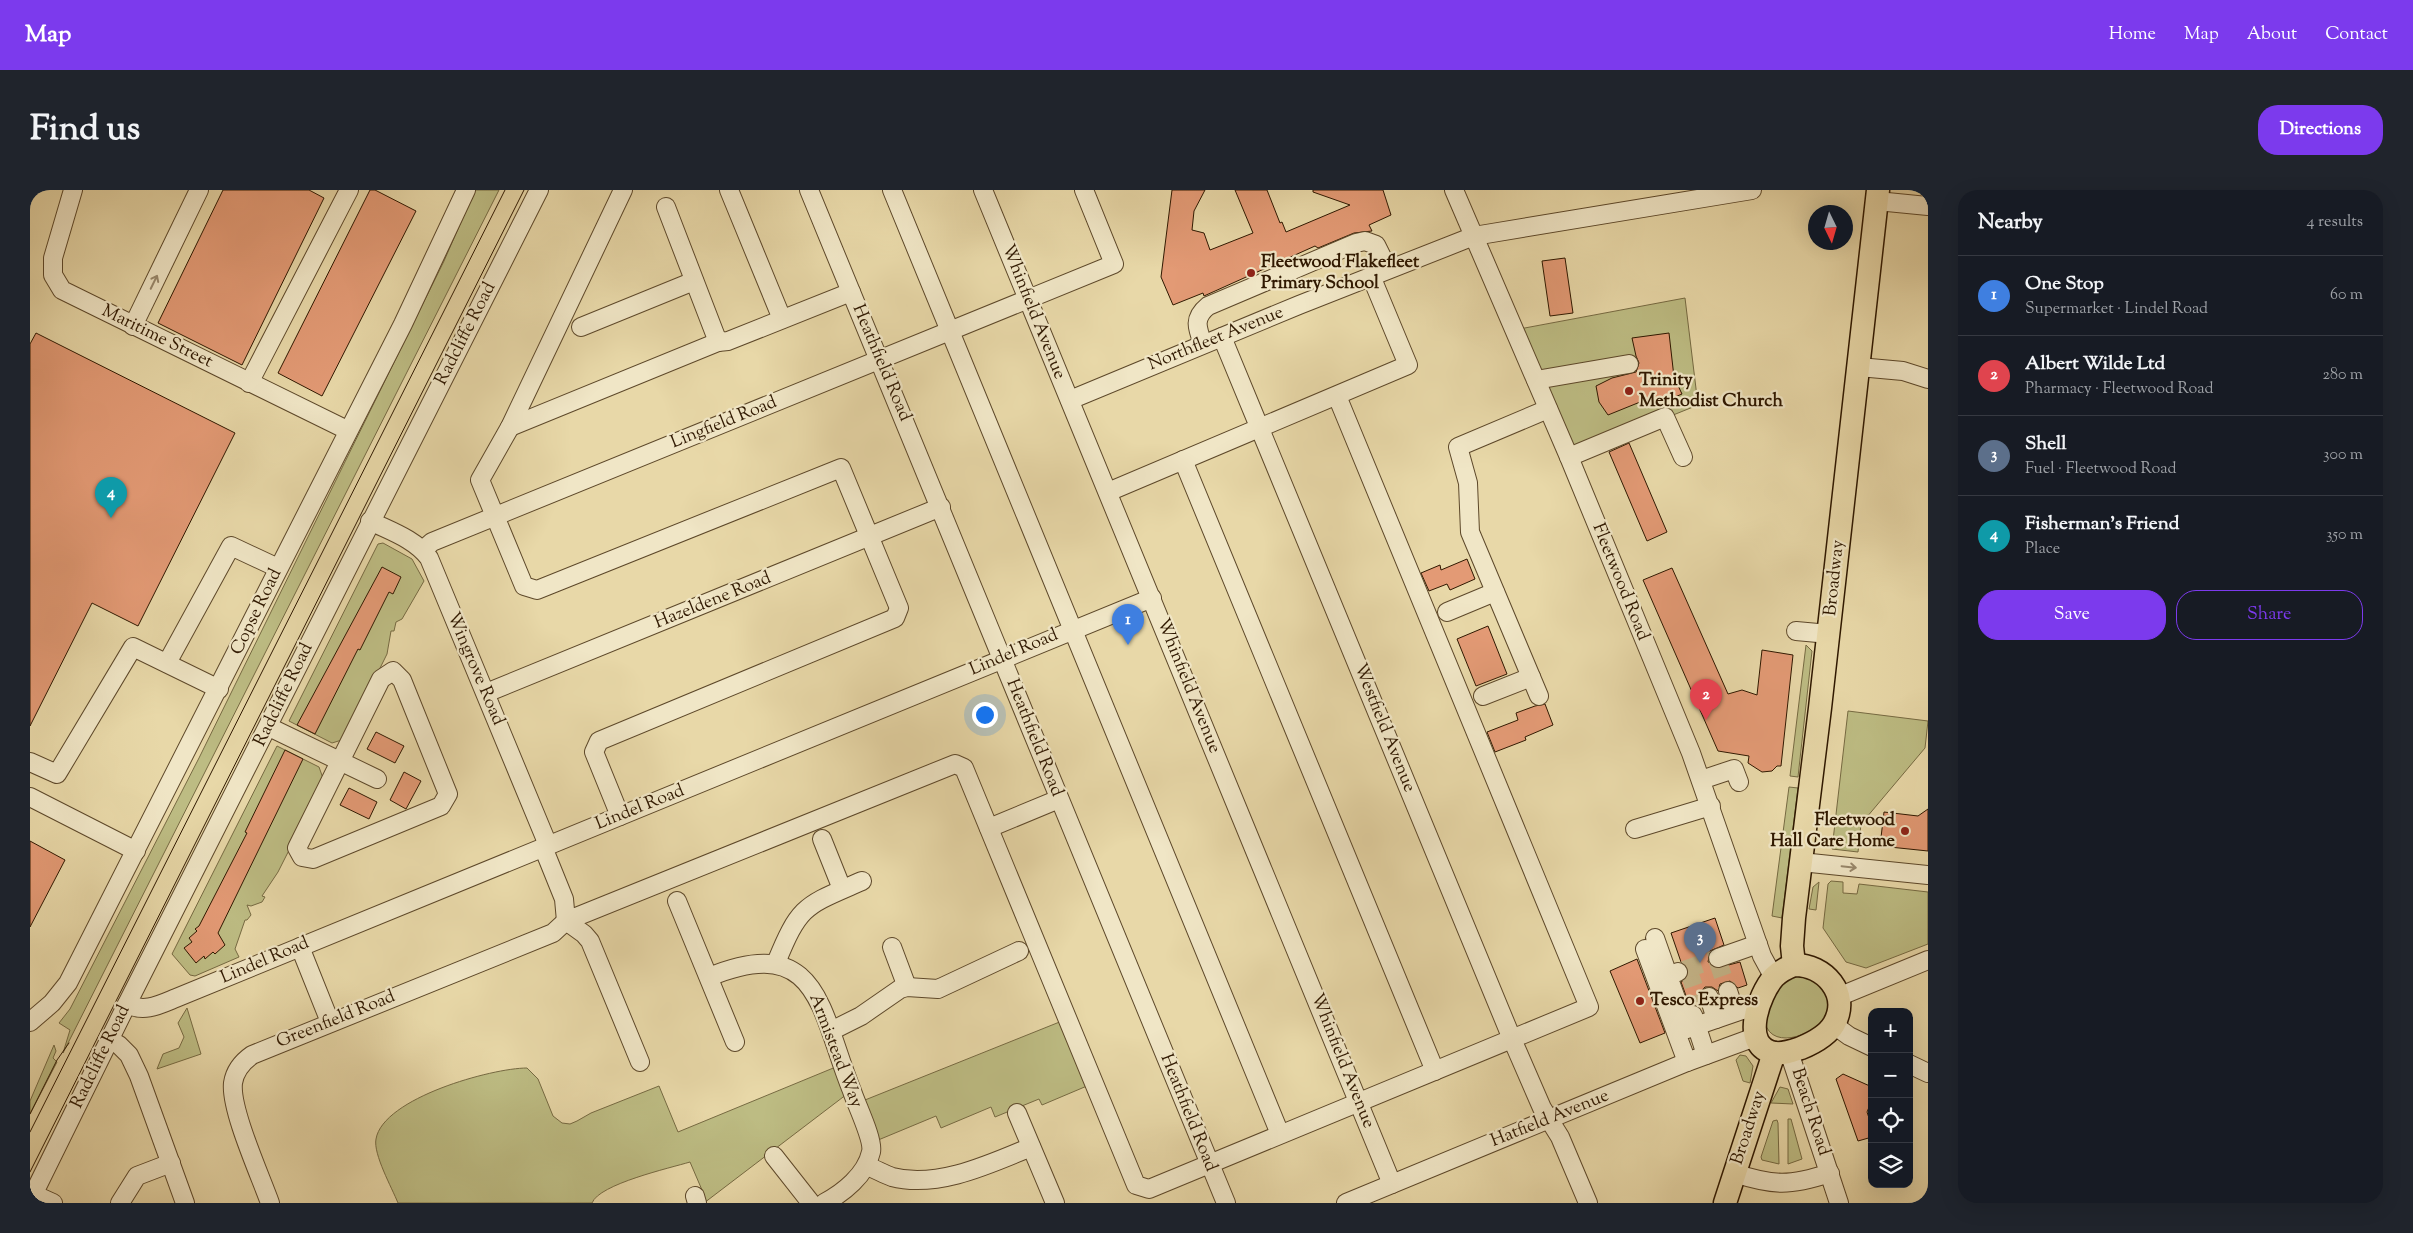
<!DOCTYPE html>
<meta charset="utf-8">
<style>
:root{--surface:#171b24;--page:#20242c;--text:#f1f3f6;--muted:#9ea1a6;--line:#363941;--accent:#7c3aed}
body{margin:0;font-family:"Sorts Mill Goudy",serif;background:var(--page);color:var(--text)}
.controls{position:absolute;right:15px;bottom:15px;display:grid;overflow:hidden;border-radius:10px;box-shadow:0 5px 20px #0002}
.controls button{width:45px;height:45px;display:grid;place-items:center;padding:0;border:0;border-bottom:1px solid var(--line);background:var(--surface);color:var(--text);font:25px sans-serif}
.compass{position:absolute;left:1778px;top:15px;width:45px;height:45px;border-radius:50%;background:var(--surface);box-shadow:0 5px 20px #0002;rotate:175deg}
.you{position:absolute;left:954px;top:524px;width:18px;height:18px;margin:-12px;border:4px solid #fff;border-radius:50%;background:#1a73e8;box-shadow:0 0 0 8px #1a73e833}
.badge{display:grid;place-items:center;width:32px;height:32px;border-radius:50%;background:var(--accent);color:#fff;font-size:16px;font-weight:700}
.pin{position:absolute;translate:-50% -41px;filter:drop-shadow(0 1px 2px #0008)}
.pin::after{content:'';position:absolute;top:26px;width:18px;height:15px;background:inherit;clip-path:polygon(0 0,100% 0,50% 100%)}
.list{margin:0;padding:0;list-style:none}
h2{display:flex;justify-content:space-between;align-items:center;height:65px;margin:0;padding:0 20px;font-size:21px}
h2 small{font-size:16px;font-weight:400;color:var(--muted)}
.list li{display:grid;grid-template-columns:32px 1fr auto;gap:15px;align-items:center;box-sizing:border-box;height:80px;padding:0 20px;border-top:1px solid var(--line)}
.list b{display:block;font-size:19px;white-space:nowrap}
.list p{margin:0;font-size:16px;white-space:nowrap;color:var(--muted)}
.list em{font-size:16px;font-style:normal;color:var(--muted)}
.actions{display:flex;gap:10px;padding:15px 20px}
.actions a{flex:1;padding:11px 0;border:1px solid var(--accent);border-radius:20px;text-align:center;font-size:18px;color:var(--accent)}
.actions .main{background:var(--accent);color:#fff}
.icon{flex:none;width:28px;height:28px;fill:none;stroke:currentColor;stroke-width:2;stroke-linecap:round;stroke-linejoin:round}
.map{position:relative;flex:none;width:1898px;height:1013px;overflow:hidden;border-radius:20px}
header{display:flex;align-items:center;gap:30px;box-sizing:border-box;height:70px;padding:0 25px;background:var(--accent);color:#fff}
header strong{font-size:24px}
nav{display:flex;gap:28px;margin-inline-start:auto;font-size:18px}
.intro{display:flex;align-items:center;justify-content:space-between;box-sizing:border-box;height:120px;padding:0 30px}
h1{margin:0;font-size:35px}
.button{padding:12px 22px;border-radius:20px;background:var(--accent);color:#fff;font-size:18px;font-weight:700}
main{display:flex;gap:30px;padding:0 30px}
aside{flex:1;background:var(--surface);border-radius:20px;box-shadow:0 5px 20px #0002}
.map>svg:first-child{display:block}
</style>
<header>
<strong>Map</strong>
<nav><a>Home</a><a>Map</a><a>About</a><a>Contact</a></nav>
</header>
<div class="intro"><h1>Find us</h1><a class="button">Directions</a></div>
<main>
<div class="map">
<svg width="1898" height="1013" viewBox="0 0 1898 1013">
<rect width="100%" height="100%" fill="#e8d8a8"/>
<filter id="stains"><feTurbulence type="fractalNoise" baseFrequency=".004" numOctaves="4"/><feColorMatrix values="0 0 0 0 .2 0 0 0 0 .09 0 0 0 0 .02 0 0 0 .5 -.17"/></filter>
<radialGradient id="worn" r=".72"><stop offset=".6" stop-color="#630" stop-opacity="0"/><stop offset="1" stop-color="#630" stop-opacity=".3"/></radialGradient>
<g fill="#bdbc83" stroke="#766a42">
<polygon points="445,0 469,0 33,863 40,840 29,833 40,819 169,568 414,71"/>
<polygon points="1655,108 1668,215 1539,267 1484,140"/>
<polygon points="353,353 382,369 394,391 372,429 366,432 364,441 361,441 357,464 315,549 302,553 259,531 348,354"/>
<polygon points="1776,455 1782,461 1768,587 1760,586"/>
<polygon points="1818,521 1898,531 1895,558 1831,634 1828,662 1802,659"/>
<polygon points="247,556 289,577 294,591 248,682 232,706 235,707 232,712 221,716 217,715 221,725 217,730 215,730 205,759 209,767 165,786 160,785 142,764"/>
<polygon points="1759,597 1768,598 1752,728 1742,726"/>
<polygon points="1801,691 1813,692 1813,703 1827,704 1829,694 1898,702 1898,754 1836,778 1816,772 1793,738 1798,694"/>
<polygon points="1789,692 1786,720 1779,719 1783,697"/>
<path d="M1771,785L1793,795C1795,801 1800,811 1799,818C1796,840 1749,861 1737,838C1732,824 1745,795 1759,788C1762,786 1767,786 1771,785Z"/>
<polygon points="157,818 171,864 127,879 133,864 149,858 154,847 148,833"/>
<polygon points="1037,829 1064,893 1012,915 1009,909 965,927 961,917 911,938 906,926 841,953 825,914"/>
<polygon points="24,855 26,861 23,868 27,872 0,924 0,911"/>
<polygon points="1710,865 1716,866 1723,876 1720,893 1713,891 1706,870"/>
<path d="M813,874L821,901L674,1013L665,1006L672,1000L660,972C640,978 569,994 562,1013H368C362,998 343,964 346,949C353,908 462,878 497,878L508,889L523,926L532,933L540,934L547,931L561,923L629,896L648,942Z"/>
<polygon points="1750,897 1758,899 1763,914 1741,913"/>
<polygon points="1758,929 1761,929 1772,969 1758,974"/>
<polygon points="1747,930 1748,933 1749,974 1732,970 1731,967 1743,931"/>
</g>
<g fill="#e39a75" stroke="#2f1800">
<polygon points="193,0 279,0 294,8 212,175 128,133"/>
<polygon points="340,0 345,0 386,21 292,206 248,183"/>
<polygon points="1142,0 1175,0 1164,21 1162,40 1174,43 1180,60 1223,43 1205,0 1237,0 1250,33 1252,32 1256,42 1320,15 1283,2 1283,0 1353,0 1361,25 1339,35 1342,41 1324,43 1288,58 1285,56 1174,106 1173,103 1143,115 1131,87"/>
<polygon points="1535,68 1543,123 1520,126 1512,71"/>
<polygon points="6,143 205,243 108,436 62,413 0,536 0,154"/>
<polygon points="1639,143 1644,187 1652,204 1624,216 1620,208 1578,225 1569,212 1566,196 1582,188 1606,182 1609,173 1606,166 1602,148"/>
<polygon points="1599,253 1637,342 1617,351 1579,262"/>
<polygon points="1437,369 1445,389 1420,400 1417,394 1399,401 1391,383 1410,375 1411,380"/>
<polygon points="352,377 371,387 363,404 359,402 330,460 328,459 285,544 267,535"/>
<polygon points="1642,378 1698,504 1712,500 1727,505 1732,460 1763,465 1751,576 1747,576 1742,581 1732,582 1718,573 1719,566 1688,561 1613,390"/>
<polygon points="1458,436 1477,484 1446,496 1427,449"/>
<polygon points="1515,514 1523,535 1495,547 1496,550 1465,562 1457,542 1488,530 1486,523 1505,516"/>
<polygon points="346,542 374,556 365,573 337,559"/>
<polygon points="255,560 273,569 188,743 195,755 185,764 183,762 175,769 174,766 166,773 154,758 162,752 159,748 167,741 165,739 169,736 217,643 215,642"/>
<polygon points="374,582 391,591 376,619 360,610"/>
<polygon points="319,598 347,612 339,629 310,615"/>
<polygon points="1898,619 1898,661 1850,656 1854,622 1888,626"/>
<polygon points="0,651 35,670 0,737"/>
<polygon points="1685,728 1694,755 1680,761 1678,772 1687,778 1710,772 1717,795 1708,798 1700,791 1690,794 1688,801 1682,797 1675,797 1669,804 1669,810 1659,814 1651,792 1657,788 1658,779 1651,772 1641,743"/>
<polygon points="1607,769 1635,843 1610,853 1580,781"/>
<polygon points="1813,884 1842,897 1842,910 1837,922 1842,937 1842,947 1828,951 1806,889"/>
</g>
<g fill="none" stroke-linecap="round" stroke-linejoin="round">
<g stroke="#c3b286" stroke-width="18" stroke-dasharray="18 9" stroke-linecap="butt">
<polyline points="1687,769 1698,801"/>
<polyline points="1658,779 1669,811"/>
<polyline points="1654,780 1688,768"/>
</g>
<defs>
<g id="minor">
<polyline points="43,0 23,68 23,85 32,100 317,240"/>
<polyline points="699,0 752,129"/>
<polyline points="779,0 1196,1013"/>
<polyline points="862,0 1250,944"/>
<polyline points="953,0 1362,994"/>
<polyline points="1424,0 1539,267 1661,563 1732,766 1744,788"/>
<polyline points="1847,11 1898,16"/>
<polyline points="636,17 688,152 698,151 821,102"/>
<polyline points="103,136 169,0"/>
<polyline points="551,137 664,91"/>
<polyline points="1192,147 1482,849 1512,918 1530,947 1558,1013"/>
<path d="M1173,154C1167,138 1163,128 1178,116L1326,53L1335,51L1346,55L1358,79"/>
<polyline points="1829,177 1873,181 1898,189"/>
<polyline points="1506,190 1599,174"/>
<polyline points="219,193 319,0"/>
<polyline points="1040,210 1269,115 1444,46 1722,0"/>
<polyline points="480,237 688,152"/>
<polyline points="1539,267 1635,227 1653,267"/>
<polyline points="1153,270 1405,881"/>
<polyline points="1078,302 1378,175 1341,86"/>
<path d="M340,331C360,341 385,349 399,368L518,655"/>
<polyline points="393,360 402,352 1084,74 1054,0"/>
<polyline points="1417,422 1465,402"/>
<polyline points="1766,441 1799,444"/>
<polyline points="137,473 201,356 248,378"/>
<polygon points="363,481 372,490 418,604 411,616 283,669 272,667 267,658 351,489"/>
<polyline points="456,503 911,317"/>
<polyline points="1453,506 1501,487"/>
<polyline points="1509,506 1440,342 1438,293 1428,257 1518,219"/>
<polyline points="239,537 347,589"/>
<polyline points="0,572 27,584 103,457 189,499"/>
<polyline points="1671,590 1704,579 1709,592"/>
<polyline points="0,607 106,661"/>
<polyline points="590,626 564,562 569,551 865,428 869,418 811,278 507,400 494,396 450,290 480,237 593,0"/>
<polyline points="959,638 1029,609"/>
<polyline points="1605,639 1681,616"/>
<polyline points="792,649 812,699"/>
<polyline points="513,657 534,709 536,731 925,574 934,578 1106,995 1119,999 1559,817 1307,206"/>
<polyline points="1771,672 1898,685"/>
<polyline points="647,711 705,852"/>
<polyline points="1625,748 1638,785"/>
<polyline points="270,757 300,832"/>
<polyline points="862,757 877,797"/>
<polyline points="1615,759 1657,872"/>
<polyline points="1688,768 1728,754"/>
<path d="M746,773C770,714 775,716 832,691"/>
<polyline points="1648,782 1638,786 1657,839 1715,819 1726,824"/>
<path d="M679,787C790,741 790,823 822,901C826,914 844,950 841,962C836,985 813,1003 794,1013"/>
<polyline points="1698,801 1705,822"/>
<polyline points="1679,807 1686,829"/>
<polyline points="1808,807 1898,770"/>
<path d="M97,814C114,823 129,815 146,808L1122,408"/>
<polyline points="1663,825 1676,865"/>
<polyline points="0,832 22,813 38,793 373,134 436,0"/>
<polyline points="1804,835 1819,846 1842,857"/>
<polyline points="801,841 831,826 870,799 877,797 908,799 989,761"/>
<polyline points="80,850 89,855 99,865 109,886 155,1013"/>
<polyline points="1759,862 1809,1013"/>
<polyline points="1879,874 1898,883"/>
<polyline points="987,923 1025,1013"/>
<polyline points="744,966 781,1013"/>
<path d="M837,976C845,979 854,984 862,987C907,999 960,974 1001,957"/>
<path d="M1704,983C1744,996 1760,996 1800,983"/>
<polyline points="3,1004 23,1013"/>
<polyline points="665,1006 667,1013"/>
<polyline points="0,1011 97,814 509,0"/>
<polyline points="90,1013 107,986 141,973"/>
<path d="M240,1013C230,985 200,919 203,893C205,880 212,872 222,865L523,743L536,731L554,744L560,751L610,872"/>
<polyline points="1316,1013 1657,872 1725,847"/>
</g>
<g id="major">
<polyline points="1764,775 1762,756 1764,728 1790,518 1848,0"/>
<path d="M1764,775C1794,774 1821,804 1804,834C1797,846 1783,853 1771,858C1762,861 1754,864 1745,863C1709,857 1729,804 1744,787C1750,781 1756,778 1764,775Z"/>
<polyline points="1695,1013 1744,863"/>
</g>
</defs>
<use href="#minor" stroke="#5d482a" stroke-width="20"/>
<use href="#major" stroke="#2f1800" stroke-width="25"/>
<use href="#minor" stroke="#f0e6c6" stroke-width="18"/>
<use href="#major" stroke="#e8d8a8" stroke-width="22"/>
<g stroke="#2f1800" stroke-width="1">
<polyline points="0,924 27,870 39,853"/>
<polyline points="0,942 475,0"/>
<polyline points="0,982 494,0"/>
</g>
</g>
<defs><path id="oneway-shaft" d="M-6 0H5M1.5-3L5.5 0L1.5 3" fill="none" stroke-width="1.6" stroke-linecap="round" stroke-linejoin="round" transform="scale(1.25)"/></defs>
<g stroke="#99896d">
<use href="#oneway-shaft" transform="translate(124 92) rotate(-64)"/>
<use href="#oneway-shaft" transform="translate(1819 677) rotate(6)"/>
</g>
<g fill="#8f2418" stroke="#f0e6c6" stroke-width="2">
<circle cx="1221" cy="83" r="5"/>
<circle cx="1599" cy="201" r="5"/>
<circle cx="1875" cy="641" r="5"/>
<circle cx="1610" cy="811" r="5"/>
</g>
<g text-anchor="middle" dominant-baseline="central" stroke-width="4.5" stroke-linejoin="round" paint-order="stroke">
<g font-size="18" font-weight="bold" fill="#2f1800" stroke="#f0e6c6" text-anchor="start">
<text x="1231" y="73">Fleetwood Flakefleet<tspan x="1231" dy="21">Primary School</tspan></text>
<text x="1609" y="191">Trinity<tspan x="1609" dy="21">Methodist Church</tspan></text>
<text x="1865" y="631" text-anchor="end">Fleetwood<tspan x="1865" dy="21">Hall Care Home</tspan></text>
<text x="1620" y="811">Tesco Express</text>
</g>
<g font-size="18" fill="#2f1800" stroke="#f0e6c6">
<text transform="translate(1003 122) rotate(68)">Whinfield Avenue</text>
<text transform="translate(436 144) rotate(-63)">Radcliffe Road</text>
<text transform="translate(127 147) rotate(26)">Maritime Street</text>
<text transform="translate(1186 149) rotate(-22)">Northfleet Avenue</text>
<text transform="translate(851 173) rotate(67)">Heathfield Road</text>
<text transform="translate(694 233) rotate(-22)">Lingfield Road</text>
<text transform="translate(1805 388) rotate(-84)">Broadway</text>
<text transform="translate(1590 392) rotate(68)">Fleetwood Road</text>
<text transform="translate(683 411) rotate(-22)">Hazeldene Road</text>
<text transform="translate(227 422) rotate(-64)">Copse Road</text>
<text transform="translate(984 463) rotate(-23)">Lindel Road</text>
<text transform="translate(445 479) rotate(67)">Wingrove Road</text>
<text transform="translate(1158 496) rotate(68)">Whinfield Avenue</text>
<text transform="translate(254 505) rotate(-64)">Radcliffe Road</text>
<text transform="translate(1354 538) rotate(68)">Westfield Avenue</text>
<text transform="translate(1004 548) rotate(68)">Heathfield Road</text>
<text transform="translate(610 618) rotate(-22)">Lindel Road</text>
<text transform="translate(235 771) rotate(-23)">Lindel Road</text>
<text transform="translate(306 830) rotate(-22)">Greenfield Road</text>
<text transform="translate(805 861) rotate(69)">Armistead Way</text>
<text transform="translate(71 867) rotate(-64)">Radcliffe Road</text>
<text transform="translate(1312 871) rotate(68)">Whinfield Avenue</text>
<text transform="translate(1780 922) rotate(72)">Beach Road</text>
<text transform="translate(1158 923) rotate(68)">Heathfield Road</text>
<text transform="translate(1520 929) rotate(-22)">Hatfield Avenue</text>
<text transform="translate(1719 938) rotate(-72)">Broadway</text>
</g>
</g>
<rect width="100%" height="100%" filter="url(#stains)"/>
<rect width="100%" height="100%" fill="url(#worn)"/>
</svg>
<div class="controls">
<button>+</button>
<button>−</button>
<button><svg class="icon" aria-label="locate" viewBox="0 0 24 24"><circle cx="12" cy="12" r="6"/><path d="M12 2v4M12 18v4M2 12h4M18 12h4"/></svg></button>
<button><svg class="icon" aria-label="layers" viewBox="0 0 24 24"><path d="M12 4l9 5-9 5-9-5zM3 14l9 5 9-5"/></svg></button>
</div>
<svg class="compass" viewBox="-18 -18 36 36"><path d="M0-13l5 13h-10z" fill="#e53935"/><path d="M0 13l5-13h-10z" fill="#9ea1a6"/></svg>
<div class="you"></div>
<div class="pin badge" style="left:1098px;top:455px;background:#3f7fe0">1</div>
<div class="pin badge" style="left:1676px;top:530px;background:#e0444e">2</div>
<div class="pin badge" style="left:1670px;top:773px;background:#5c6f8a">3</div>
<div class="pin badge" style="left:81px;top:328px;background:#0f9aa8">4</div>
</div>
<aside>
<h2>Nearby<small>4 results</small></h2>
<ul class="list">
<li><span class="badge" style="background:#3f7fe0">1</span><div><b>One Stop</b><p>Supermarket · Lindel Road</p></div><em>60 m</em></li>
<li><span class="badge" style="background:#e0444e">2</span><div><b>Albert Wilde Ltd</b><p>Pharmacy · Fleetwood Road</p></div><em>280 m</em></li>
<li><span class="badge" style="background:#5c6f8a">3</span><div><b>Shell</b><p>Fuel · Fleetwood Road</p></div><em>300 m</em></li>
<li><span class="badge" style="background:#0f9aa8">4</span><div><b>Fisherman's Friend</b><p>Place</p></div><em>350 m</em></li>
</ul>
<div class="actions"><a class="main">Save</a><a>Share</a></div>
</aside>
</main>
